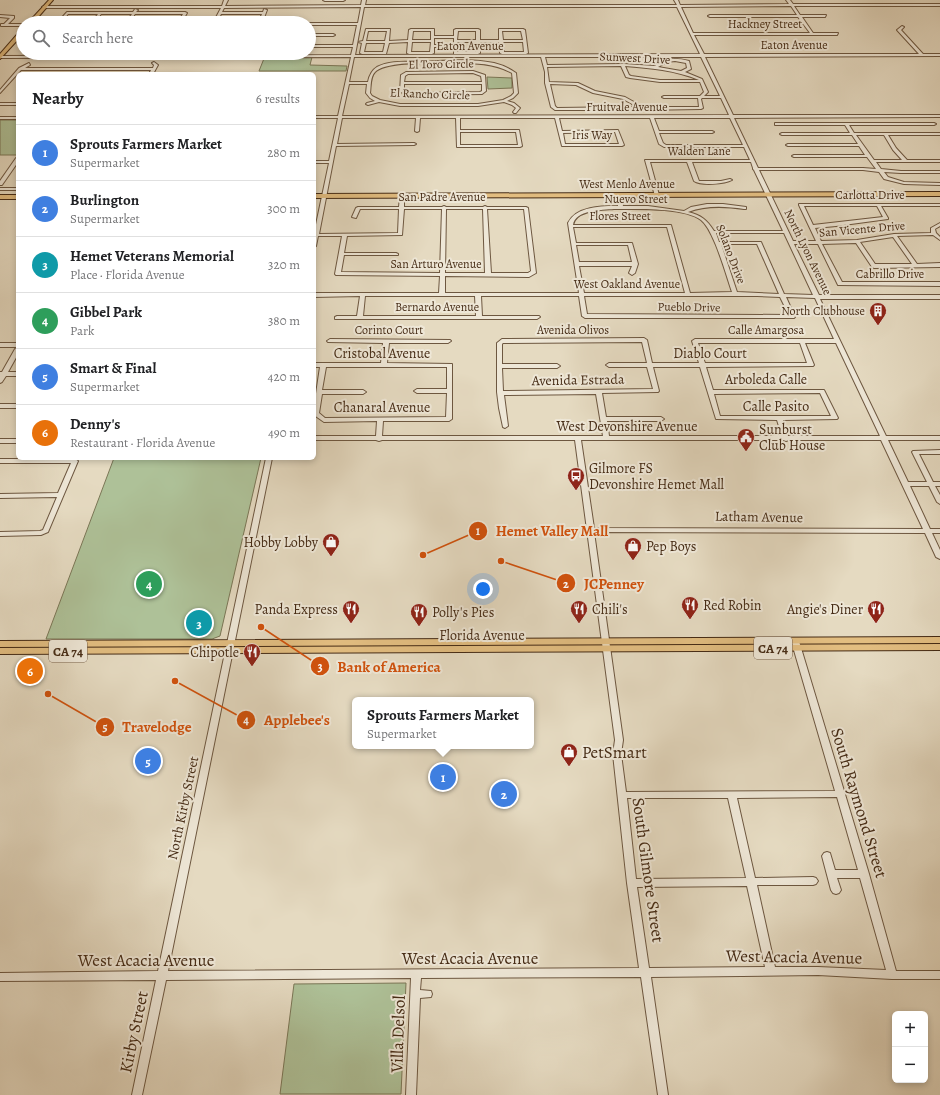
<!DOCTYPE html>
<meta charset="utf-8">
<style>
:root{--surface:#fff;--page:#f2f2f2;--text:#202124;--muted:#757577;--line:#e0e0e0;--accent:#111827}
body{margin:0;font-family:Alegreya,serif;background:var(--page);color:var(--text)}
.controls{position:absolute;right:12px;bottom:12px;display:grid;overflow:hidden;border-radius:6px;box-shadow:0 2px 6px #0003}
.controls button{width:36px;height:36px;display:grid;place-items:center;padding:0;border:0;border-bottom:1px solid var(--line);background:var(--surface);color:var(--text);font:20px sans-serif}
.you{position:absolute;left:483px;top:589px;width:14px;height:14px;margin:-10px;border:3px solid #fff;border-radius:50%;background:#1a73e8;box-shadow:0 0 0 6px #1a73e833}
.badge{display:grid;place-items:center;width:26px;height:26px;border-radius:50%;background:var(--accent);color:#fff;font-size:13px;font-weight:700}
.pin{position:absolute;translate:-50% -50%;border:2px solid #fff;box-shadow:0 1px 4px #0006}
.popup{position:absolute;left:352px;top:697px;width:182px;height:52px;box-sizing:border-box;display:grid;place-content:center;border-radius:6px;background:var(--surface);filter:drop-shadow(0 1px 3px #0005);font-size:13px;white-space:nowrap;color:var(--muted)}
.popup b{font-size:15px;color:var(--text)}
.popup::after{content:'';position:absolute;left:50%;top:100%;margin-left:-8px;border:8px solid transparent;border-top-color:var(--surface)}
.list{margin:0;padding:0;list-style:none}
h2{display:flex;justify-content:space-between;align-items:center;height:52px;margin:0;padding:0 16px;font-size:17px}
h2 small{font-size:13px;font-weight:400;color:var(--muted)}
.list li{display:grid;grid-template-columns:26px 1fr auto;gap:12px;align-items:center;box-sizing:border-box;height:56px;padding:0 16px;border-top:1px solid var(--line)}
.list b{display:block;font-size:15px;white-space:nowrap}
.list p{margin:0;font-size:13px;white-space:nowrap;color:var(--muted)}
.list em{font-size:13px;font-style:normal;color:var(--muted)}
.icon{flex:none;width:22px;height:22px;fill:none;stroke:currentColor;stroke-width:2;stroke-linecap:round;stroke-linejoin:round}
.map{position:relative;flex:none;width:940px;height:1095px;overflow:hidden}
.search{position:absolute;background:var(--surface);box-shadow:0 2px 6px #0003;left:16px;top:16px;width:300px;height:44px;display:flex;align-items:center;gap:10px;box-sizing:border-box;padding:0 14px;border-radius:22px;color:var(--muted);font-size:15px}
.panel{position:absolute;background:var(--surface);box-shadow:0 2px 6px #0003;left:16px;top:72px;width:300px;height:388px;border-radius:6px}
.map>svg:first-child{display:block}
</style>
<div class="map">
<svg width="940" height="1095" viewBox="0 0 940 1095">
<rect width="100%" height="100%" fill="#e5dac1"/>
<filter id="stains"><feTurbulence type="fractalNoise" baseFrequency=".005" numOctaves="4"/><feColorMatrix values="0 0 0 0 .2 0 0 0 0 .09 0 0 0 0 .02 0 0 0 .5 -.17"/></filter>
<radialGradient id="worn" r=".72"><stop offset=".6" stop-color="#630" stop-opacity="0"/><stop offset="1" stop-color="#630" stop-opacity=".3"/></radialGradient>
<g fill="#aec198" stroke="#7a7656">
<polygon points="265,56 312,57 310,65 347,66 346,71 259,71"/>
<polygon points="487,77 512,78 512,88 488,89"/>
<rect x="0" y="120" width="18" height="35"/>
<polygon points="114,458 261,458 220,636 212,639 46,639"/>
<polygon points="406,983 401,1094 280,1094 294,984"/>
</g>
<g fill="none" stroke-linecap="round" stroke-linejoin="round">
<defs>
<g id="minor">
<path d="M224,0H228L225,6L361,5L362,0H366L365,5H677L674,0H678L680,5L789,4L786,0H790L793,4H940V6H794L800,15H826L825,17H802L813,33H838L837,35H694L704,54H919L897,30L902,26L904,27L901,30L923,54H940V56L705,57L733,115H940V117L734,118L758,168H863L876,169L867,157H794L792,156L794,155H865L859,146H788L786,145L788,144H858L852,135H782L780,134L782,133H850L845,125H775V123H934L936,124L934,125H849L854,133H940V135H888L896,148L907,160H940V162H876L881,169L901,171H940V173H901L884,172L888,177L904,182L940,183V185L904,184L884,179L879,172L863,170H759L793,241H816L799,205V204H940V206H881L888,218V219L836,226L815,228L821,241L857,240L894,234L931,233V228L940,223V226L935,229L936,233L940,237V240L933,235L897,236L917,264L940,263V267L874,268L872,267L856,243L822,244L842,282H940V286L838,285L818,244H794L819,295H940V299H820L886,436H940V440H888L908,482H927L912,452L913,451L940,450V454H919L933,482H940V486H935L940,495V504L937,502L929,486H910L930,529H940V533H932L940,550V559L936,557L925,533L594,532L623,740L621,754L626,792L835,791L791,640L792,638H798L869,874L896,971H940V979H892L818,975L651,977L668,1095H658L641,977L421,978L420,990L431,991L432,994L431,997L420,998L416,1095H406L411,978L166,980L142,1095H132L156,980L0,981V973L158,971L266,458H272L168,971L639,968L627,883L613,754L615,740L575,440H382L379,441L376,440H314V436H376L377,421L324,422L314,415V407L320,367H314V363H381L383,343L328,342L327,341L330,339L450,340L451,341L448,343H389L387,363L452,364V419L449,421H383L382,436H603L596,394L504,395L508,426L505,428L503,427L499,408L497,392V343L502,339L644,338L647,340L652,363H699L692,341L695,339H834L815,298L786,297L795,317L794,318H585L582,316L579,296H481L482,316H539L540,317L537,319H335V317L337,316H357L360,296L314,297V293H439L440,276L336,275L335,274L342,236H318L316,246L314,247V234L329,163H314V161H329L338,118H314V116H338L351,57L0,58V56L351,55L353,47H309V45H353L357,25H309V23H358L361,7L224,8L222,12H263L264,9L267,10L262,23H258L262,14H221L217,23H213L221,8H44L42,7L44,6H222ZM791,6L797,15H710L708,16L710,17H798L810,33H693L681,7ZM364,7H677L700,54L355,55ZM354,57H541L545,72V83L551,107L555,110H635L638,112L640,111L639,110L701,109L703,108L701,99L702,98H721L729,115L342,116L349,84H367L366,93L370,98L375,101L367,103L366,104L368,105L379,102L400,106H478L504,102L512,105L516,108L513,112L514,113H516L520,108L514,103L507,101L513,98L518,93L516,73C509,68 502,65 494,63C470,58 444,61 420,62C406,62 390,60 377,67C372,70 369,76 368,82H349ZM545,57H701L720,96H704L708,92L702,79L685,72L691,69L689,61C677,58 664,57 655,66L624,64L547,65ZM675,61L686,63L687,68L681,71L658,67L667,62ZM448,63C470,63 493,62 512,73L514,93L511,96L503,100L478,104H400L380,100L372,96L370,93C371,86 370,77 375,72C386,61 432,63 448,63ZM621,66L626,77L630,78L660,82H700L704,92L700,96H664L662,97L664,98H698L699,107H638L634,102L625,97L595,91L578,83L549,82L547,67ZM625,66C650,68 675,70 699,80H660L631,76L629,75ZM550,84L576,85L593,93L623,99L632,104L634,107L557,108L555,106ZM342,118H416L415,131L417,132L419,131L420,118H456L457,147H520L522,146L519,130H460V118H555L562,146H622L624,145L618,130L562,131L559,118H650L659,144L664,147H744L750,160H645L655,196L659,195L650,162H687L694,181C701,186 725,184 732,180L730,179L721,181H699L692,162H751L753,168V169L754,170L783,231H714C707,220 701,215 688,212C706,205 725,206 744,209H746V207L723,204H707L691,207L684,211L648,206H623L620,195L618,194L616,195L618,206C602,206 576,206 568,223L579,293H445V276L529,277L536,273L528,208L526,207H487L485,206L483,207H446L444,206L442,207H404V196L402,195L400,196L399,207H358L356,208L352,217L356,218L360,209H399L398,233L319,234L336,146L414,145L416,144L414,143L337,144ZM654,118H730L743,145H666L663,143L659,133H712L714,132L712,131H659ZM460,132H516L518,145H460ZM615,132L619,144H565L563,133ZM856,135H884L893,150L902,160H874ZM804,206H877L883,217L813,225ZM404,209H442L440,273L341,272L344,255H398V254L396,253H344L347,236L402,235ZM446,209H483L485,273H445ZM487,209H524L531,271L528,273H491ZM614,209C635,209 684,207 701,220C714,230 726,275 732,292L690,293L671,225H573C575,210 602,210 614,209ZM573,227H667L685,293H584L579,266H632L629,273L632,275L635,273L638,264L632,243H576ZM716,233H784L813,295L784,294L761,242H719ZM893,237L912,264H875L860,242ZM721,244H757L779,294L737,292ZM576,245H628L632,262H579ZM365,296H475L476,316H363ZM584,296H757L780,297L789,315L587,314ZM642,342L647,363H609L606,365L609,367H647L653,389L503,391L502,368H557L560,366L557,364H502V344L503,343ZM698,343H800L807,363H705ZM805,343H836L880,436H788L783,420L837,419L838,418L824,390H713L706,367L813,366L814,365ZM326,367H447V389H417L414,391L417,393H447L446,417L325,418L319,413L322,394H363L366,392L363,390H322ZM653,367H700L716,419L777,420L782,436H609L607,421H661L664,419L661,417H606L602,393L658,392L659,391ZM820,393L831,416H720L714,394ZM581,440H783L786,441L789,440H881L923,529L594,528ZM837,797L858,870H835L830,853L827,852L824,853L822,856L831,890L833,893L836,894L839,893L841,890L837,878H860L886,970L818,967H775L757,885H813L816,884L818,881L816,878L813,877L755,878L737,798ZM627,798H728L746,878L636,879ZM747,886L765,967L649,968L637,887Z"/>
<polygon points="323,0 345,0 343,1 325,1"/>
<polygon points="135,9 138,10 136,12 185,12 187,13 181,23 177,23 183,14 135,14 129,23 125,23 132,14 101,14 95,23 91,23 98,14 68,14 61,23 57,23 67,12 133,12"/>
<polygon points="0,15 14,16 14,18 8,24 23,24 23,26 1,26 1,24 4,24 10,18 0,17"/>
<path d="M366,29H390L389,41L408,40L409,30L411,29H434V36H454V30L456,29H478L480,30V40H499V29H523L525,30L528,53L526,54H502L500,53L499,42H480V53L478,54H454V47H434V53L432,54H409L407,53L408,42L389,43L386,54H362L360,53L362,43L358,42L363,41ZM368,31H387L385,41H366ZM413,31H431V40H412ZM458,31H476V40H457ZM502,31H521L523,40H503ZM434,38H454V45H434ZM412,42H431L430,52H411ZM457,42H476V52H457ZM503,42H523L524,52H504ZM366,43H385L383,52H364Z"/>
<polygon points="309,34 333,34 335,35 333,36 309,36"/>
<polygon points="154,62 158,65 153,74 149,74 151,70 21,70 0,93 0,90 19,68 29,63 30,65 25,68 153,68 154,65 152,63"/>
<path d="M473,71L485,75L486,91L482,94L412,95L400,92L401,75L406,72ZM473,73L481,76L482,82H404L405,76L408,74ZM404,84H482V91L480,92L412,93L404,91Z"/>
<rect x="0" y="103" width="18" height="2"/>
<rect x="0" y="117" width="18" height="2"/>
<polygon points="16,158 18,158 18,162 2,185 0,185 0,181"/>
<rect x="0" y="188" width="18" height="2"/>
<rect x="0" y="343" width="18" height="4"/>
<polygon points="18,347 18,354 8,372 18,372 18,376 6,376 2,382 0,383 0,372 2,372 15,349"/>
<rect x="0" y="404" width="18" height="4"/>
<rect x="0" y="439" width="18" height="4"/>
<polygon points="0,459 75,459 78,461 48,532 41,535 0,536 0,532 40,531 43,530 57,497 0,498 0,494 58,493 71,463 0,463"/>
</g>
<g id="major">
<polygon points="940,192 940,196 314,198 314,194"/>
<rect x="0" y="195" width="18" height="4"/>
<polygon points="940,637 940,643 0,647 0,641"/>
<polygon points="940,644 940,650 0,654 0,648"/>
</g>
<g id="highway">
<polygon points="49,0 53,0 33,23 28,23"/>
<polygon points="21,30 23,30 23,34 0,59 0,54"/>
</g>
</defs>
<use href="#minor" stroke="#6d5740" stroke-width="2"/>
<use href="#major" stroke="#452b15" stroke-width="2"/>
<use href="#highway" stroke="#452b15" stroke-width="2"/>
<use href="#minor" fill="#eee7d7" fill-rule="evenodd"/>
<use href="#major" fill="#e2bd80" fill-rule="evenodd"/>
<use href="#highway" fill="#e2bd80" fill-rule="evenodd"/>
</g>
<defs>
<symbol id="building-pin" viewBox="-11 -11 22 30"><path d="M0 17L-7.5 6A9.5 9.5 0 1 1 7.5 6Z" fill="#8f2418" stroke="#eee7d7"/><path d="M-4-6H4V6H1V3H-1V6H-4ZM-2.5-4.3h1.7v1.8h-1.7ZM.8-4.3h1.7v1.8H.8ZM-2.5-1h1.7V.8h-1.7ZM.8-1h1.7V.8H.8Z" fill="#fff"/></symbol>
<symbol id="civic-pin" viewBox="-11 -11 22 30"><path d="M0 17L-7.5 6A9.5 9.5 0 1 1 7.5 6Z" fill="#8f2418" stroke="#eee7d7"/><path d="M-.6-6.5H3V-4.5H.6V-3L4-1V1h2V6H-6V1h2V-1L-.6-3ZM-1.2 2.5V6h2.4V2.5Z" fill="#fff"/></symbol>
<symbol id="bus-pin" viewBox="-11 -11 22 30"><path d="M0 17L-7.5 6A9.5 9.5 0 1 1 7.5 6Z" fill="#8f2418" stroke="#eee7d7"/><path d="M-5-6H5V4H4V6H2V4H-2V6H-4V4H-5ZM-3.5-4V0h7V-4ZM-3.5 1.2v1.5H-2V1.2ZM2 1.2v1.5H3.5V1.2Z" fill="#fff"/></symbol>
<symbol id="shop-pin" viewBox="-11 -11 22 30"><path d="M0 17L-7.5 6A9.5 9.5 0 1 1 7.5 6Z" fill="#8f2418" stroke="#eee7d7"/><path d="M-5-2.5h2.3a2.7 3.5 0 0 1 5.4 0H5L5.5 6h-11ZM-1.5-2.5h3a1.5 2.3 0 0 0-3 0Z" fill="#fff"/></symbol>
<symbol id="restaurant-pin" viewBox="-11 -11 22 30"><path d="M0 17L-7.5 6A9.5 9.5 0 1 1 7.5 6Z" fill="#8f2418" stroke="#eee7d7"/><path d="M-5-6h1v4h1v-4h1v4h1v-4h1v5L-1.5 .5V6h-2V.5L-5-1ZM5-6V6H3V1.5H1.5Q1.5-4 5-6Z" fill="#fff"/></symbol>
</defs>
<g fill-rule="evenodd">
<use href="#building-pin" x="868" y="301" width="20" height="27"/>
<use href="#civic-pin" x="736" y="427" width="20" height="27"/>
<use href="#bus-pin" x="566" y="466" width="20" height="27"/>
<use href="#shop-pin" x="321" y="532" width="20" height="27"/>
<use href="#shop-pin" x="623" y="536" width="20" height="27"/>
<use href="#restaurant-pin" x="680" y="595" width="20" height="27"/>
<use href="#restaurant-pin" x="341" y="599" width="20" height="27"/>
<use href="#restaurant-pin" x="569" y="599" width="20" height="27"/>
<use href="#restaurant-pin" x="866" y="599" width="20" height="27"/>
<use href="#restaurant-pin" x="409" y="602" width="20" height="27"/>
<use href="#restaurant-pin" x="242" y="642" width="20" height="27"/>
<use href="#shop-pin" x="559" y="742" width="20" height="27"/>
</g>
<g text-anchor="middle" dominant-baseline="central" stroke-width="4" stroke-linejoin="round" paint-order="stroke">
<g font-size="12" fill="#452b15" stroke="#eee7d7">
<text x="765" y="24">Hackney Street</text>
<text x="794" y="45">Eaton Avenue</text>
<text x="470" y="46">Eaton Avenue</text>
<text transform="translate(635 58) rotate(3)">Sunwest Drive</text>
<text transform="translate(441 64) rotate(-1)">El Toro Circle</text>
<text transform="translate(430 94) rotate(2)">El Rancho Circle</text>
<text x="627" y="107">Fruitvale Avenue</text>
<text x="592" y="135">Iris Way</text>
<text x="699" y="151">Walden Lane</text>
<text x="627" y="184">West Menlo Avenue</text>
<text x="870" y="195">Carlotta Drive</text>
<text x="442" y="197">San Padre Avenue</text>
<text x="636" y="199">Nuevo Street</text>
<text x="620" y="216">Flores Street</text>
<text transform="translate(862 229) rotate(-5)">San Vicente Drive</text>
<text transform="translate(808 252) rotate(64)">North Lyon Avenue</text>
<text transform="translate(731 254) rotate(69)">Solano Drive</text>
<text x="436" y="264">San Arturo Avenue</text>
<text x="890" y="274">Cabrillo Drive</text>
<text x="627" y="284">West Oakland Avenue</text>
<text x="437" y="307">Bernardo Avenue</text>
<text transform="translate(689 307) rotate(1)">Pueblo Drive</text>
<text x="389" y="330">Corinto Court</text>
<text x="573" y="330">Avenida Olivos</text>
<text x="766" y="330">Calle Amargosa</text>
</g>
<g font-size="12" fill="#452b15" stroke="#eee7d7" text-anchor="end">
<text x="865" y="311">North Clubhouse</text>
</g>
<g fill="#eee7d7" stroke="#78634f" stroke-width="1">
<rect x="754" y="637" width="38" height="22" rx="3"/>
<rect x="49" y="640" width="38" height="22" rx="3"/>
</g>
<g font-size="13" font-weight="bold" fill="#452b15">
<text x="773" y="648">CA 74</text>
<text x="68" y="651">CA 74</text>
</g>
<g font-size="14" fill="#452b15" stroke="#eee7d7">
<text x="382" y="353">Cristobal Avenue</text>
<text x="710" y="353">Diablo Court</text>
<text x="766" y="379">Arboleda Calle</text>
<text transform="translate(578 380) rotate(-1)">Avenida Estrada</text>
<text x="776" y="406">Calle Pasito</text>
<text x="382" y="407">Chanaral Avenue</text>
<text x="627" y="426">West Devonshire Avenue</text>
<text transform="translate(759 517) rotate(1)">Latham Avenue</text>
<text x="482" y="635">Florida Avenue</text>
<text transform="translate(183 808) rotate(-78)">North Kirby Street</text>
</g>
<g font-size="14" fill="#452b15" stroke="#eee7d7" text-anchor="start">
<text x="759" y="429">Sunburst<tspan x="759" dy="16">Club House</tspan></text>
<text x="589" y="468">Gilmore FS<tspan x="589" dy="16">Devonshire Hemet Mall</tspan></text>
<text x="318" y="542" text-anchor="end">Hobby Lobby</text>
<text x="646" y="546">Pep Boys</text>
<text x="703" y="605">Red Robin</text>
<text x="338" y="609" text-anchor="end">Panda Express</text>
<text x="592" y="609">Chili's</text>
<text x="863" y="609" text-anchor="end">Angie's Diner</text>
<text x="432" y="612">Polly's Pies</text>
<text x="239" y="652" text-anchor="end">Chipotle</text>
</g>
<g font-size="17" fill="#452b15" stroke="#eee7d7" text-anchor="start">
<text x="582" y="752">PetSmart</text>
</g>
<g font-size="17" fill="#452b15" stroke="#eee7d7">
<text transform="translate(859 803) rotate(73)">South Raymond Street</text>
<text transform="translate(648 870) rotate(82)">South Gilmore Street</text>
<text transform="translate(794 957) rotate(1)">West Acacia Avenue</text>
<text x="470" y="958">West Acacia Avenue</text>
<text x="146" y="960">West Acacia Avenue</text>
<text transform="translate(134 1032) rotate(-78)">Kirby Street</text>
<text transform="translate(398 1034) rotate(-88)">Villa Delsol</text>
</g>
</g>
<path fill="none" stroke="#d0520d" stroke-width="1.5" d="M423 555L478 531M501 561L566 583M261 627L320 666M175 681L246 720M48 694L105 727"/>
<g fill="#d0520d" stroke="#eee7d7" stroke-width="1.5">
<circle cx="423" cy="555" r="4"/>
<circle cx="501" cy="561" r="4"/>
<circle cx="261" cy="627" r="4"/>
<circle cx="175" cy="681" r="4"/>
<circle cx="48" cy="694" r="4"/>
<circle cx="478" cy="531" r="10"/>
<circle cx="566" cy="583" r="10"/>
<circle cx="320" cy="666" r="10"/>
<circle cx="246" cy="720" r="10"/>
<circle cx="105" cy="727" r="10"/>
</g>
<g font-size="12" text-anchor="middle" font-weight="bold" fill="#fff">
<text x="478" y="535">1</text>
<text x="566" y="588">2</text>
<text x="320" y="671">3</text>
<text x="246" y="724">4</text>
<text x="105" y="731">5</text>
</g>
<g font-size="15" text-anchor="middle" font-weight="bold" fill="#d0520d" stroke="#eee7d7" stroke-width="4" stroke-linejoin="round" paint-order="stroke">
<text x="552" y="536">Hemet Valley Mall</text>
<text x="614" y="589">JCPenney</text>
<text x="389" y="672">Bank of America</text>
<text x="297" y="725">Applebee's</text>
<text x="157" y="732">Travelodge</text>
</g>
<rect width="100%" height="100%" filter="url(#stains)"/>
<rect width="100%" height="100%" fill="url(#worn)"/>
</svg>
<div class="controls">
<button>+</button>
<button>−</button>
</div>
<div class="you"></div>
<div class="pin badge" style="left:443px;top:777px;background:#3f7fe0">1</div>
<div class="popup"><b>Sprouts Farmers Market</b>Supermarket</div>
<div class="pin badge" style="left:504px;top:794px;background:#3f7fe0">2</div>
<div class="pin badge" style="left:199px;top:623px;background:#0f9aa8">3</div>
<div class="pin badge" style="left:149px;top:584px;background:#2e9e5b">4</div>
<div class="pin badge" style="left:148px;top:761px;background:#3f7fe0">5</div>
<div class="pin badge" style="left:30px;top:671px;background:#e8710a">6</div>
<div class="search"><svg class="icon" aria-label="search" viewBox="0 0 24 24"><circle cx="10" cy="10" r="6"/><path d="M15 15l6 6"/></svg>Search here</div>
<section class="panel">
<h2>Nearby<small>6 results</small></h2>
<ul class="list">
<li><span class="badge" style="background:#3f7fe0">1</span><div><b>Sprouts Farmers Market</b><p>Supermarket</p></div><em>280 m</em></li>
<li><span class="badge" style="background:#3f7fe0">2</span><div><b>Burlington</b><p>Supermarket</p></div><em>300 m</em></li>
<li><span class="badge" style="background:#0f9aa8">3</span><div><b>Hemet Veterans Memorial</b><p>Place · Florida Avenue</p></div><em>320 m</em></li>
<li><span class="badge" style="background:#2e9e5b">4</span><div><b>Gibbel Park</b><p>Park</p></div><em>380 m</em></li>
<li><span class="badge" style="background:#3f7fe0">5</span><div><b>Smart &amp; Final</b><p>Supermarket</p></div><em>420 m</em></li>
<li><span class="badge" style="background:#e8710a">6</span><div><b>Denny's</b><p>Restaurant · Florida Avenue</p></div><em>490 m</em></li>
</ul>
</section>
</div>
